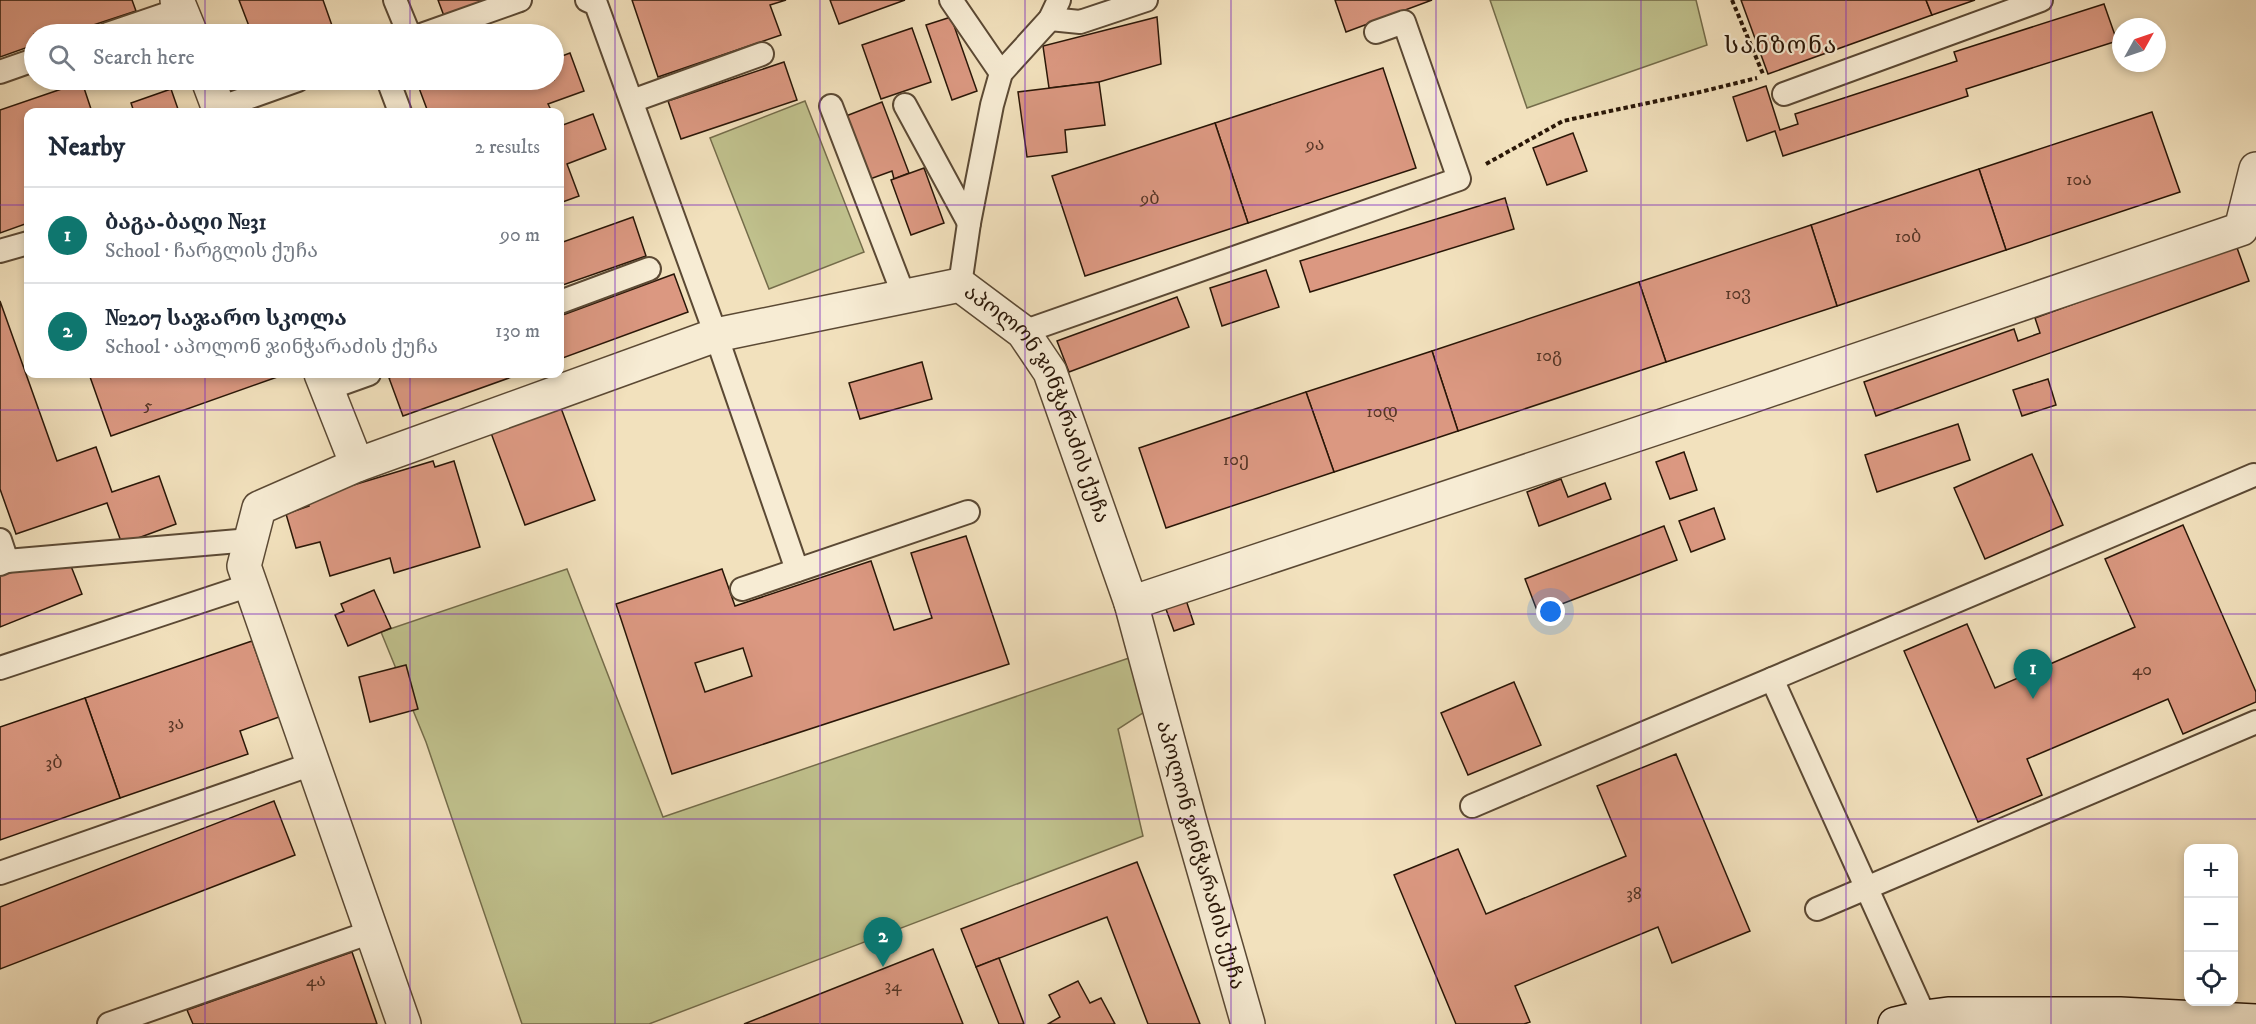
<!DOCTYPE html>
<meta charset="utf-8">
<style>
:root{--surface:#fff;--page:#f2f2f3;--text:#1f2937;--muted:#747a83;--line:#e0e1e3;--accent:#0f766e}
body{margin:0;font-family:"IM FELL DW Pica","Noto Serif Georgian",serif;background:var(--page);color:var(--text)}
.controls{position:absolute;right:18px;bottom:18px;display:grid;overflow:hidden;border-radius:12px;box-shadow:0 3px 9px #0003}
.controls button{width:54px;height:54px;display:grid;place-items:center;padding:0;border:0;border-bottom:2px solid var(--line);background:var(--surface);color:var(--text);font:30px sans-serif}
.compass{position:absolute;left:2112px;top:18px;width:54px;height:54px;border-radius:50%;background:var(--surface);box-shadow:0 3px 9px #0003;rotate:50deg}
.you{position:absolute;left:1551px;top:612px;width:21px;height:21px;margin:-15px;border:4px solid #fff;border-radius:50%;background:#1a73e8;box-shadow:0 0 0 9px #1a73e833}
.badge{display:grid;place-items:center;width:39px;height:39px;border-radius:50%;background:var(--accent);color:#fff;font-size:20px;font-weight:700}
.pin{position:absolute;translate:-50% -50px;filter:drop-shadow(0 2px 3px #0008)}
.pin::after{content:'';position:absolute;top:32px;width:21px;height:18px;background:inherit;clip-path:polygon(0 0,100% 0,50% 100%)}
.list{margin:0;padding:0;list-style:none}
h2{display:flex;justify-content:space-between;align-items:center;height:78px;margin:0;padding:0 24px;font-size:26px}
h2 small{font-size:20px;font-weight:400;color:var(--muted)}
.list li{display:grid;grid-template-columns:39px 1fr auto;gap:18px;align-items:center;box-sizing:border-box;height:96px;padding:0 24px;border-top:2px solid var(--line)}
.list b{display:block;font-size:22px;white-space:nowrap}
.list p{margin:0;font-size:20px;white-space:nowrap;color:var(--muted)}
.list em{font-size:20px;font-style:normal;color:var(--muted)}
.icon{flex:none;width:33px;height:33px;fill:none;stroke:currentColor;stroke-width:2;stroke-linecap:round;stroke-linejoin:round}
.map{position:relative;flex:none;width:2256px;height:1024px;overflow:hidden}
.search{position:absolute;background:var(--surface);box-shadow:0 3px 9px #0003;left:24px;top:24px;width:540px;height:66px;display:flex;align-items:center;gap:15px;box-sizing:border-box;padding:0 21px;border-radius:33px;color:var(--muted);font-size:22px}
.panel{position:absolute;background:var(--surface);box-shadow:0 3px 9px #0003;left:24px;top:108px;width:540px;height:270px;border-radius:12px}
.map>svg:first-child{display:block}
</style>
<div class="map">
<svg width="2256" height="1024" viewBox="0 0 2256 1024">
<rect width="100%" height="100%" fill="#f2e1bd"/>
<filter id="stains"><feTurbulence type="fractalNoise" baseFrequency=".00333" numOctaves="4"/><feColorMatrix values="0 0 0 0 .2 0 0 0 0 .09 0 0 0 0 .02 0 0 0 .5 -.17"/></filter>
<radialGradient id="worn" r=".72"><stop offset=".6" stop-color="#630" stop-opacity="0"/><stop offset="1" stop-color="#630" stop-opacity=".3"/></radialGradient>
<g fill="#c0c18d" stroke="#746c4a" stroke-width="1.5">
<polygon points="1490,0 1696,0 1707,45 1527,108"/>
<polygon points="805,101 864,252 769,289 710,138"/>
<polygon points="567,569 663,817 1129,658 1146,711 1118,729 1143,836 649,1024 522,1024 426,742 381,632"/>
</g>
<g fill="#db9881" stroke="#291607" stroke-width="1.5" fill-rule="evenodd">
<polygon points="0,0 132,0 136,11 66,34 34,34 34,45 0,57"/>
<polygon points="239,0 323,0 335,34 252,34"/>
<polygon points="438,0 489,0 444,16"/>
<polygon points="632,0 786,0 770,5 781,35 658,77"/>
<polygon points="830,0 905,0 839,24"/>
<polygon points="1335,0 1432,0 1346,32"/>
<polygon points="1741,0 1926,0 1932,15 1768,74"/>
<polygon points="1926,0 1975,0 1932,15"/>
<polygon points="2104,4 2117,41 1966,89 1968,96 1783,156 1775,131 1747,141 1733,97 1766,86 1780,130 1798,124 1795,114 1957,61 1954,52"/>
<polygon points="951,17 977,91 952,100 926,25"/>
<polygon points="1157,17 1161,64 1099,82 1049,88 1043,46"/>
<polygon points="912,28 931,82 881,99 862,45"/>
<polygon points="570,53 584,91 548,104 552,112 428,112 416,80 554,80 554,59"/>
<polygon points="784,62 797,100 681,139 668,101"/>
<polygon points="1383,68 1416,168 1248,223 1215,123"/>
<polygon points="82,82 92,112 28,112 28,223 0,233 0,110"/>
<polygon points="1099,82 1105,125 1065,130 1067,152 1027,157 1018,92"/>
<polygon points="171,89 179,112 134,112 131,103"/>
<polygon points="882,102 909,173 894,179 892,171 870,179 846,116"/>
<polygon points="2152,112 2180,192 2006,250 1979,169"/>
<polygon points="593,114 606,149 567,164 579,196 560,203 560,126"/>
<polygon points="1215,123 1248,223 1085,276 1052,176"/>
<polygon points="1573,133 1587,171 1547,185 1533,148"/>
<polygon points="924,168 944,223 911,235 891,180"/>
<polygon points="1979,169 2006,250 1837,306 1811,225"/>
<polygon points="1505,198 1514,229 1310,292 1300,261"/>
<polygon points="633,217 646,256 560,286 560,243"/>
<polygon points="1811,225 1837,306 1666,362 1639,282"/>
<polygon points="2236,245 2249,281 1876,416 1864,382 2014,329 2018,341 2040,333 2035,318"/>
<polygon points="1266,270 1279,307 1222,326 1210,288"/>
<polygon points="674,274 688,312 560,359 560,316"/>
<polygon points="1639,282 1666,362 1458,431 1432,351"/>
<polygon points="1177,297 1189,327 1069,372 1057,341"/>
<polygon points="0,301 57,461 96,447 112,492 159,476 176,524 122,544 107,503 16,534 0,489"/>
<polygon points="1432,351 1458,431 1334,472 1306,392"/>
<polygon points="922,362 932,399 860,419 849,383"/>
<polygon points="89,374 279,374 280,376 111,436"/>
<polygon points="400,374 520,374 403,416 389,378"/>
<polygon points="2048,379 2056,405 2022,416 2013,390"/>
<polygon points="1306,392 1334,472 1166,528 1139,448"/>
<polygon points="561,408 595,500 525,525 491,433"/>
<polygon points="1958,424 1970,460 1877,492 1865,455"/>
<polygon points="1684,452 1697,490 1670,499 1656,462"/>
<polygon points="2032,454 2063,525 1985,559 1954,488"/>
<polygon points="433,461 435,467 454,461 480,547 394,573 390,558 330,576 320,542 296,548 286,514 309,506 307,499"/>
<polygon points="1561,479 1568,497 1605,483 1611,499 1539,526 1527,492"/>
<polygon points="1714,508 1725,539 1691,552 1679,521"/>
<polygon points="2183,525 2256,692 2256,702 2183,734 2168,699 2027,759 2042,795 1978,822 1904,651 1967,624 1995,688 2135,627 2105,559"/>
<polygon points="1664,526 1677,560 1538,613 1525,579"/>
<path d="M966,536L1009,664L672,774L616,604L722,569L735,606L871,561L894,630L932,618L911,553ZM743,648L752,676L705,692L695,663Z"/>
<polygon points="69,561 82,594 0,627 0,574"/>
<polygon points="374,590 391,628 348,646 335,615 344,611 341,604"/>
<polygon points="1184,594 1194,624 1174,631 1163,601"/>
<polygon points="252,641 279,717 240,731 248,754 120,798 85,698"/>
<polygon points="406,665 418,709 370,722 359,677"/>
<polygon points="1514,682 1541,745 1468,775 1441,713"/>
<polygon points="85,698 120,798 0,840 0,727"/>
<polygon points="1676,754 1750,931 1672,963 1658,927 1515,986 1530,1022 1524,1024 1456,1024 1394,875 1458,849 1486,914 1626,856 1597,786"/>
<polygon points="274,801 295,855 0,969 0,907"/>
<polygon points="1137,862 1200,1024 1148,1024 1107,917 976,967 961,929"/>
<polygon points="933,949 963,1024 744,1024"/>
<polygon points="352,952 377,1024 193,1024 187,1010"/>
<polygon points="999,958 1024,1024 999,1024 976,967"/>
<polygon points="1078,981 1090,1003 1101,998 1115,1024 1048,1024 1060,1017 1049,995"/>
</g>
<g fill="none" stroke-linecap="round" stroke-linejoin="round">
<defs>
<g id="lane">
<polyline points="395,0 409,34"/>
<polyline points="587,0 596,4 716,335 797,570"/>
<polyline points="951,0 1001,73"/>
<polyline points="1050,19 1080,22 1146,0"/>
<polyline points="108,34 181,9"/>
<polyline points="424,34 520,0"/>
<polyline points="0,72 34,60"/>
<polyline points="388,80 400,112"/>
<polyline points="1784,94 2041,0"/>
<polyline points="632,101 762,54"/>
<polyline points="905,105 969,223"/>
<polyline points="831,106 904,296"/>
<polyline points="219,108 298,80"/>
<polyline points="0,251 28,243"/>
<polyline points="960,285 969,223 992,105 1001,73 1050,19 1059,0"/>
<polyline points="560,302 649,269"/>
<polyline points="1023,332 1459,179 1404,22 1376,32"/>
<polyline points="327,389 369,374"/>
<polyline points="0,540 7,561 0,564"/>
<polyline points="7,561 250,540"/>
<polyline points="742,589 968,512"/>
<polyline points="0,668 250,585"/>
<polyline points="1772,679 1925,1017"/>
<polyline points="1472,806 2254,475"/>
<polyline points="0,873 312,764"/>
<polyline points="1817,909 2256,722"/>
<polyline points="109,1024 371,932"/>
</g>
<g id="street">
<polyline points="177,0 191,34"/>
<polyline points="208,80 220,112"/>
<polyline points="321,374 357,465"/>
<polyline points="1131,603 1740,400 2241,229 2256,169"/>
<path id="s1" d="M404,1024L244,566L259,508L357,465L716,335L960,285L1023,332L1050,372L1131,603L1189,818L1248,1024"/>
</g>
<polyline id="secondary" points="1895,1024 1925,1017 1948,1014 2120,1014 2256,1021"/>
</defs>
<use href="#lane" stroke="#5b4934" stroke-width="26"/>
<use href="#street" stroke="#5b4934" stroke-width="36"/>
<use href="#secondary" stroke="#291607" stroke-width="36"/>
<g stroke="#291607" stroke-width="4" stroke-dasharray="4.5 3" stroke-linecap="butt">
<polyline points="1732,0 1763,74"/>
<polyline points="1486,164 1563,121 1700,92 1757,78"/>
</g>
<use href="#lane" stroke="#f7ecd4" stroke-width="22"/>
<use href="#street" stroke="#f7ecd4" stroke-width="33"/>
<use href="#secondary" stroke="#f7ecd4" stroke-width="33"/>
</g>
<path fill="none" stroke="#7b2cbf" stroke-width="1.5" stroke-opacity="0.55" d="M205,0V34M410,0V34M615,0V1024M820,0V1024M1025,0V1024M1231,0V1024M1436,0V1024M1641,0V1024M1846,0V1024M2051,0V1024M205,80V112M410,80V112M0,205H28M560,205H2256M205,374V1024M410,374V1024M0,410H2256M0,614H2256M0,819H2256"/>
<g text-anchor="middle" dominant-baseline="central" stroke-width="4.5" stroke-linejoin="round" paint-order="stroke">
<g font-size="18" fill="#563626">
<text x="1315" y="145">9ა</text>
<text x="2079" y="180">10ა</text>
<text x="1150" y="199">9ბ</text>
<text x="1908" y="237">10ბ</text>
<text x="1738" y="294">10ვ</text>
<text x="1549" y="356">10გ</text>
<text x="148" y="406">5</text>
<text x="1382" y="412">10დ</text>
<text x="1236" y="460">10ე</text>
<text x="2142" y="670">40</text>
<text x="176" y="724">3ა</text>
<text x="54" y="763">3ბ</text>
<text x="1634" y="894">38</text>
<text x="316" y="981">4ა</text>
<text x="893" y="986">34</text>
</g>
<g font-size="21" fill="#291607" stroke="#f7ecd4">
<text stroke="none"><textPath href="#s1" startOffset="1430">აპოლონ ჯინჭარაძის ქუჩა</textPath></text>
<text stroke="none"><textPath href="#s1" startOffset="1916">აპოლონ ჯინჭარაძის ქუჩა</textPath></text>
</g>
<g font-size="24" letter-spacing="1.5" fill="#291607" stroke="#f7ecd4">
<text x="1781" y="46">სანზონა</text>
</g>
</g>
<rect width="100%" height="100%" filter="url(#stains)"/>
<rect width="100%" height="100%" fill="url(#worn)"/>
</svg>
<div class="controls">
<button>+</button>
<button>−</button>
<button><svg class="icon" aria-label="locate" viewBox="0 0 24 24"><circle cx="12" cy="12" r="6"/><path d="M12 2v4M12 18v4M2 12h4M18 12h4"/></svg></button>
</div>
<svg class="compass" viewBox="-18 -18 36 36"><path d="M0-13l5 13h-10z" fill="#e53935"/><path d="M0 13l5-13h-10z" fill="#747a83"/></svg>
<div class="you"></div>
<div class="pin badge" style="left:2033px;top:699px">1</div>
<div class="pin badge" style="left:883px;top:967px">2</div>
<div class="search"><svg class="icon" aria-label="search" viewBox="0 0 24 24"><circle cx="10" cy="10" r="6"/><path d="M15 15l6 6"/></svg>Search here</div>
<section class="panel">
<h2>Nearby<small>2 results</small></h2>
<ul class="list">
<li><span class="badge">1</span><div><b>ბაგა-ბაღი №31</b><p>School · ჩარგლის ქუჩა</p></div><em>90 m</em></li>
<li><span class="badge">2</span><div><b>№207 საჯარო სკოლა</b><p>School · აპოლონ ჯინჭარაძის ქუჩა</p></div><em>130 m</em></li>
</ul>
</section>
</div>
